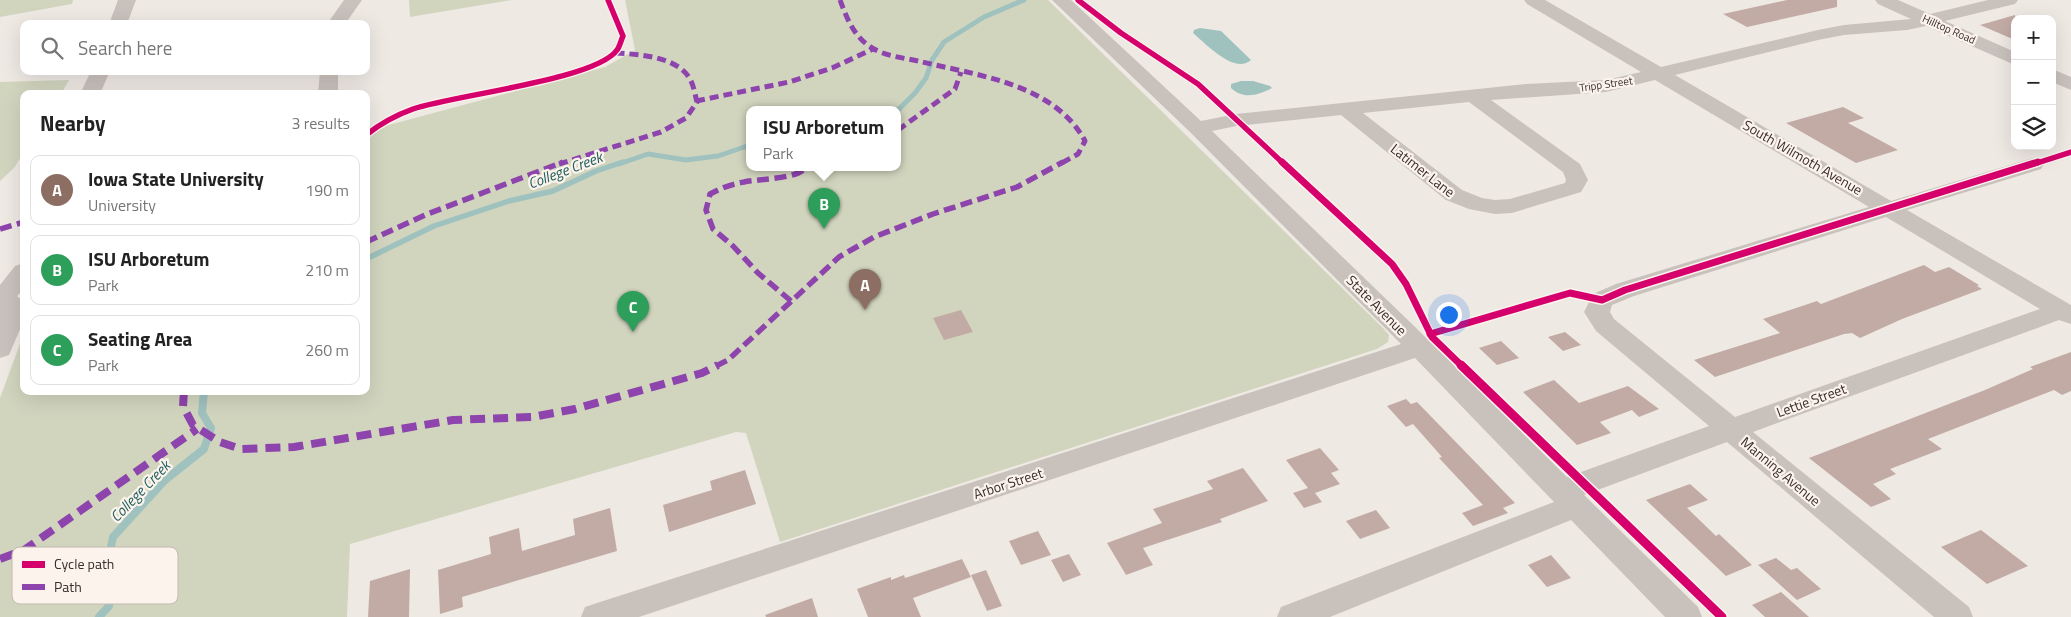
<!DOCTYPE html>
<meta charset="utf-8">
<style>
:root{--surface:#fff;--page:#f2f2f2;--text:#222;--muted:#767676;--line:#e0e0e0;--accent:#796f6b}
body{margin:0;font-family:"Titillium Web",sans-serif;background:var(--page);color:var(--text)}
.controls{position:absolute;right:15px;top:15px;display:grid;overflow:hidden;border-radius:10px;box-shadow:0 5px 20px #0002}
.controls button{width:45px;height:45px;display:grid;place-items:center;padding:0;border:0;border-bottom:1px solid var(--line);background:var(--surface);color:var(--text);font:25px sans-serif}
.you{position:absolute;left:1448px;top:314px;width:18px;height:18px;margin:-12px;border:4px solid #fff;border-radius:50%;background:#1a73e8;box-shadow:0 0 0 8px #1a73e833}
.badge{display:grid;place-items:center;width:32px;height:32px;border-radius:50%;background:var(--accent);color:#fff;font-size:16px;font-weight:700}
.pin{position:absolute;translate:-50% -41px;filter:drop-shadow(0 1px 2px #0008)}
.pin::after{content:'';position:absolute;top:26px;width:18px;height:15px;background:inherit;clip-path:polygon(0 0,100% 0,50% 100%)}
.popup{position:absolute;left:746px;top:106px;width:155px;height:65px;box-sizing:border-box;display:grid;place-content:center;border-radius:10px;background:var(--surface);filter:drop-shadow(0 1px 4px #0005);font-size:16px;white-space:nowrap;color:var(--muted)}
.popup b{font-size:19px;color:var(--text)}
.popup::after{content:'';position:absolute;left:50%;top:100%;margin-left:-10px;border:10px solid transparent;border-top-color:var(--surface)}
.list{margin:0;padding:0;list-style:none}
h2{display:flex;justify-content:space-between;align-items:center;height:65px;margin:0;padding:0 20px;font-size:21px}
h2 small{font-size:16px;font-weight:400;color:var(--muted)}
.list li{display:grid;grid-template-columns:32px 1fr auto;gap:15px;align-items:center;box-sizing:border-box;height:70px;margin:0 10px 10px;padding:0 10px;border:1px solid var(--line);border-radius:10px}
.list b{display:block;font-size:19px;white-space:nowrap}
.list p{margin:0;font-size:16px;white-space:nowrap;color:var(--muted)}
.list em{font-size:16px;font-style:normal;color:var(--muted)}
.icon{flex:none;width:28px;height:28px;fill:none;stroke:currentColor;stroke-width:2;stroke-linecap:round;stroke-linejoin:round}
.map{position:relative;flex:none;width:2071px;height:617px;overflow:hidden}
.search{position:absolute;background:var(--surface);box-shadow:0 5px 20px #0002;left:20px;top:20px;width:350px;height:55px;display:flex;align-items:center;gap:12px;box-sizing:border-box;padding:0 18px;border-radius:10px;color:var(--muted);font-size:19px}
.panel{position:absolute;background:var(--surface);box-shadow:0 5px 20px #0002;left:20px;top:90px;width:350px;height:305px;border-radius:10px}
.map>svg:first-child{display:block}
</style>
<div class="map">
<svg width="2071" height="617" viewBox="0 0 2071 617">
<rect width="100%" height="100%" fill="#efe9e4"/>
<g fill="#d2d5be" fill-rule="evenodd">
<polygon points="0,0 73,0 72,4 0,17"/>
<polygon points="409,0 512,0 410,17"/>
<path d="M625,0H1048L1383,328L1389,335L1388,342L1377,349L780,542L746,433L736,432L350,544L347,617H0V398L24,333V391H366V131L605,67L635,50ZM750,110H898V168H750Z"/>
<polygon points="69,80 61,94 24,94 24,152 14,168 0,181 0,82"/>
</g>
<g fill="#9fc2bf">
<path d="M1200,28L1221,31L1251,60C1235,75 1206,44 1193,33L1194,30Z"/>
<path d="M1241,81H1253L1270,86L1272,88C1259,95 1243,100 1231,88V84Z"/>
</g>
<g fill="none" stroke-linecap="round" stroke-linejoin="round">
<g stroke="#9fc2bf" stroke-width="5">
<polyline points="898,110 915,93 926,78 932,60 944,42 984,17 1024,0"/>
<polyline points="619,164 648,154 686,160 718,156 750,145"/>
</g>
<polyline stroke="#9fc2bf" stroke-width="5.5" points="366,259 434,226 509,201 553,191 596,171 623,162"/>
<polyline stroke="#9fc2bf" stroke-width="8" points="99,617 109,606 106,571 113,537 165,480 204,449 211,428 202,413 204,391"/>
</g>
<g fill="#c3aba5">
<polygon points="1787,0 1837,0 1837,7 1747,27 1723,14"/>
<polygon points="2015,15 2015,40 1980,25"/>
<polygon points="1843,107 1864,118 1848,123 1898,150 1856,163 1786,123"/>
<polygon points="1924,265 1935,272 1949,267 1979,285 1977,286 1982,289 1902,319 1860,338 1852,333 1844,334 1715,377 1694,360 1780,333 1763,319 1817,301 1821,304"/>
<polygon points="961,310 973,332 944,340 933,318"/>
<polygon points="1565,332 1581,345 1563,351 1548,337"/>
<polygon points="1501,341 1519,358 1497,365 1479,348"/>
<polygon points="2071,352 2071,391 2062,395 2054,390 1928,439 1942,449 1890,469 1896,474 1873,484 1891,499 1871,507 1809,458 1985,390 2033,369 2030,367"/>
<polygon points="1554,380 1579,403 1628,386 1659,409 1639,417 1632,410 1600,422 1611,433 1577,445 1523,392"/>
<polygon points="1406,399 1411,404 1417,402 1515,503 1503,508 1508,513 1473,526 1462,513 1483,505 1439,458 1442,457 1413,424 1406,427 1387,406"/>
<polygon points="1320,448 1339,470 1331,473 1340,484 1315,493 1322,502 1304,508 1293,493 1308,488 1286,460"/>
<polygon points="1243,468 1268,501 1220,519 1222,522 1143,548 1153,565 1126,575 1107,543 1162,523 1153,509 1213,489 1207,481"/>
<polygon points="745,470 756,504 669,532 663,505 712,490 710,481"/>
<polygon points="1690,484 1708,500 1687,508 1716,536 1719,534 1752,565 1726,576 1646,500"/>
<polygon points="610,508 617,551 462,597 463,607 440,614 438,570 491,554 489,537 519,528 522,551 575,535 573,519"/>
<polygon points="1376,510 1390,528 1360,539 1346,521"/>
<polygon points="1981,530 2028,566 1987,584 1941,547"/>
<polygon points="1038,531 1051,555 1021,565 1009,541"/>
<polygon points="1069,554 1081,575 1063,582 1051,560"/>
<polygon points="1551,555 1571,578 1547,587 1528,565"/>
<polygon points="1776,558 1791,570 1797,568 1821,589 1797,600 1758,565"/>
<polygon points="962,559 971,577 913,598 921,617 868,617 857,589 891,577 891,580 904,575 905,578"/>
<polygon points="410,569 409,617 368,617 370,581"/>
<polygon points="986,570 1002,606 987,611 971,575"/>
<polygon points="1781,592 1809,617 1765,617 1752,605"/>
<polygon points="812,598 818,617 766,617 765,615"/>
</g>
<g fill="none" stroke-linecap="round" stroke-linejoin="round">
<g fill="#c9c1bc" fill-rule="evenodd">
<polygon points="118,0 136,0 127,24 109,24"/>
<polygon points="344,0 362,0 345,24 327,24"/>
<path d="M1052,0H1071L1201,121L1236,114L1526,84L1606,80L1641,72L1527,4L1524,0H1545L1661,67L1818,30L1844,25L1911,19L1878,4L1875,0H1898L1930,14L1988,0H2018L2015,4L1945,21L2015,52V65L1926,26L1907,30L1844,35L1818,40L1675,75L1891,201L2033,158L2041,159L2044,164L2041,169L1907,210L2071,305V324L2059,320L1753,432L1969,607L1973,617H1934L1727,442L1584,495L1698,607L1702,617H1665L1571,520L1330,617H1277L1281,607L1554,502L1415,358L639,617H581L585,607L597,603L1401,344L1190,132ZM1655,80L1869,207L1616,284L1593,294L1584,312L1596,331L1709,426L1567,477L1412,324L1212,131L1236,126L1341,115L1446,200L1469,209L1495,214L1512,213L1581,192L1588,180L1580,164L1491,100L1606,92ZM1469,102L1563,172L1566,180L1565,183L1510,199L1495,200L1482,198L1462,190L1363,113ZM1886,217L2040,309L1735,417L1614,319L1610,312L1612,305L1634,296Z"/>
<polygon points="2052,69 2071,77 2071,90 2052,82"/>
<polygon points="91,71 110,71 100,94 80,94"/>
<polygon points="320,71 338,71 338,94 318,94"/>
<polygon points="24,263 24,289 17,296 24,302 24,320 9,355 0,358 0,285 15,266"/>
</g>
<g stroke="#8e44ad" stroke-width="5" stroke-dasharray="9 5" stroke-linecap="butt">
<path d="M840,0C847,19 855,39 874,49C886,56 904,58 918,61C975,75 1054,83 1085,141L1078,154L1060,164"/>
<polyline points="696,101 789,82 832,68 873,49"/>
<polyline points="898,130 955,89 961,72"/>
<path d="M559,164L661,132L686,118L697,102C695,95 694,86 690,79C677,56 637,54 614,53"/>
</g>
<g stroke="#8e44ad" stroke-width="5.5" stroke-dasharray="12 5.5" stroke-linecap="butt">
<polyline points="0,229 24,222"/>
<polyline points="366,242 425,215 563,162"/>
<path d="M791,301L758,273L733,246L713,229L706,210L710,194C721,188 732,184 744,182C758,179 797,179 805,168"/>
<polyline points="716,366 728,360 839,257 874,237 933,214 1017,187 1063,162"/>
</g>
<g stroke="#8e44ad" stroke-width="8" stroke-dasharray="15 8" stroke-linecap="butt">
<polyline points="184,391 183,406 193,425 220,442 241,449 294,447 453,420 532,417 575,409 702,373 718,365"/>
<polyline points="0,559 24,550 197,429"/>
</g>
<defs>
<g id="cycleway-far2">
<polyline points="1078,0 1121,33 1198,84 1284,164"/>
<path d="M366,135C380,124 396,115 413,109C453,95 596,80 617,50C620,46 621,40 623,36L608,0"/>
<polyline points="2034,164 2071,152"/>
</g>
<g id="cycleway-far1">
<polyline points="1282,162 1392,264 1406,284 1432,337 1462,366"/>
<polyline points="1430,334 1570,293 1602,300 1625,290 2038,162"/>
</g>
<polyline id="cycleway" points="1461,365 1722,617"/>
</defs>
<use href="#cycleway-far2" stroke="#fbf3ec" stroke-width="8"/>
<use href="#cycleway-far1" stroke="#fbf3ec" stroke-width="10"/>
<use href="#cycleway" stroke="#fbf3ec" stroke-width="12"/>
<use href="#cycleway-far2" stroke="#d6006c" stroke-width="5.5"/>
<use href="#cycleway-far1" stroke="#d6006c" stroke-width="7"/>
<use href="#cycleway" stroke="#d6006c" stroke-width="9"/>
</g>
<g text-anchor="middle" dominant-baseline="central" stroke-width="4.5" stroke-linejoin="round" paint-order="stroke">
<g font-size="11" fill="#3a2d2a" stroke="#fbf3ec">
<text transform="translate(1949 29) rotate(24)">Hilltop Road</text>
<text transform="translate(1606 84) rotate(-8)">Tripp Street</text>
</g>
<g font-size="14" fill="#3a2d2a" stroke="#fbf3ec">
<text transform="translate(1803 157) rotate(30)">South Wilmoth Avenue</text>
<text transform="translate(1423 170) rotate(38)">Latimer Lane</text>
<text transform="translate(1377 305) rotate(45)">State Avenue</text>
<text transform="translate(1811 400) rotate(-20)">Lettie Street</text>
<text transform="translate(1781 471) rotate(40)">Manning Avenue</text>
<text transform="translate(1008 483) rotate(-18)">Arbor Street</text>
</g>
<g font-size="15" font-style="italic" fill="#1e5d5c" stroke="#fbf3ec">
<text transform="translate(565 170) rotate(-21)">College Creek</text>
<text transform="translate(140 491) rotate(-46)">College Creek</text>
</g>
</g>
<rect x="12" y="547" width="166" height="57" rx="8" fill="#fbf3ec" stroke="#c1b8b2" stroke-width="1"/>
<rect x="22" y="561" width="23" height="7" fill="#d6006c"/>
<rect x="22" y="584" width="23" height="6" fill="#8e44ad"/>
<g font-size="14" fill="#3a2d2a">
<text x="54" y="569">Cycle path</text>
<text x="54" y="592">Path</text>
</g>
</svg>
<div class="controls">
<button>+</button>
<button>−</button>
<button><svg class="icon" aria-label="layers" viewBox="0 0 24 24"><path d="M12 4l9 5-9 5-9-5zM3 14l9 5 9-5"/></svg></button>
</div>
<div class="you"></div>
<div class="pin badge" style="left:865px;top:310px;background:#8d6e63">A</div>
<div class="pin badge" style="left:824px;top:229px;background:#2e9e5b">B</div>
<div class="popup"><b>ISU Arboretum</b>Park</div>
<div class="pin badge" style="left:633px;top:332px;background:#2e9e5b">C</div>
<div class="search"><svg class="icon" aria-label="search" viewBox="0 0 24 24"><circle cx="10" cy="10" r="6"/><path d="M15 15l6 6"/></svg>Search here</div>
<section class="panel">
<h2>Nearby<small>3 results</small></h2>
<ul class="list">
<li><span class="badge" style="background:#8d6e63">A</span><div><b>Iowa State University</b><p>University</p></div><em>190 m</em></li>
<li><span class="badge" style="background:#2e9e5b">B</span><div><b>ISU Arboretum</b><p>Park</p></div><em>210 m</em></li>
<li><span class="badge" style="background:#2e9e5b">C</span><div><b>Seating Area</b><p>Park</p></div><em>260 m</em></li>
</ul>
</section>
</div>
